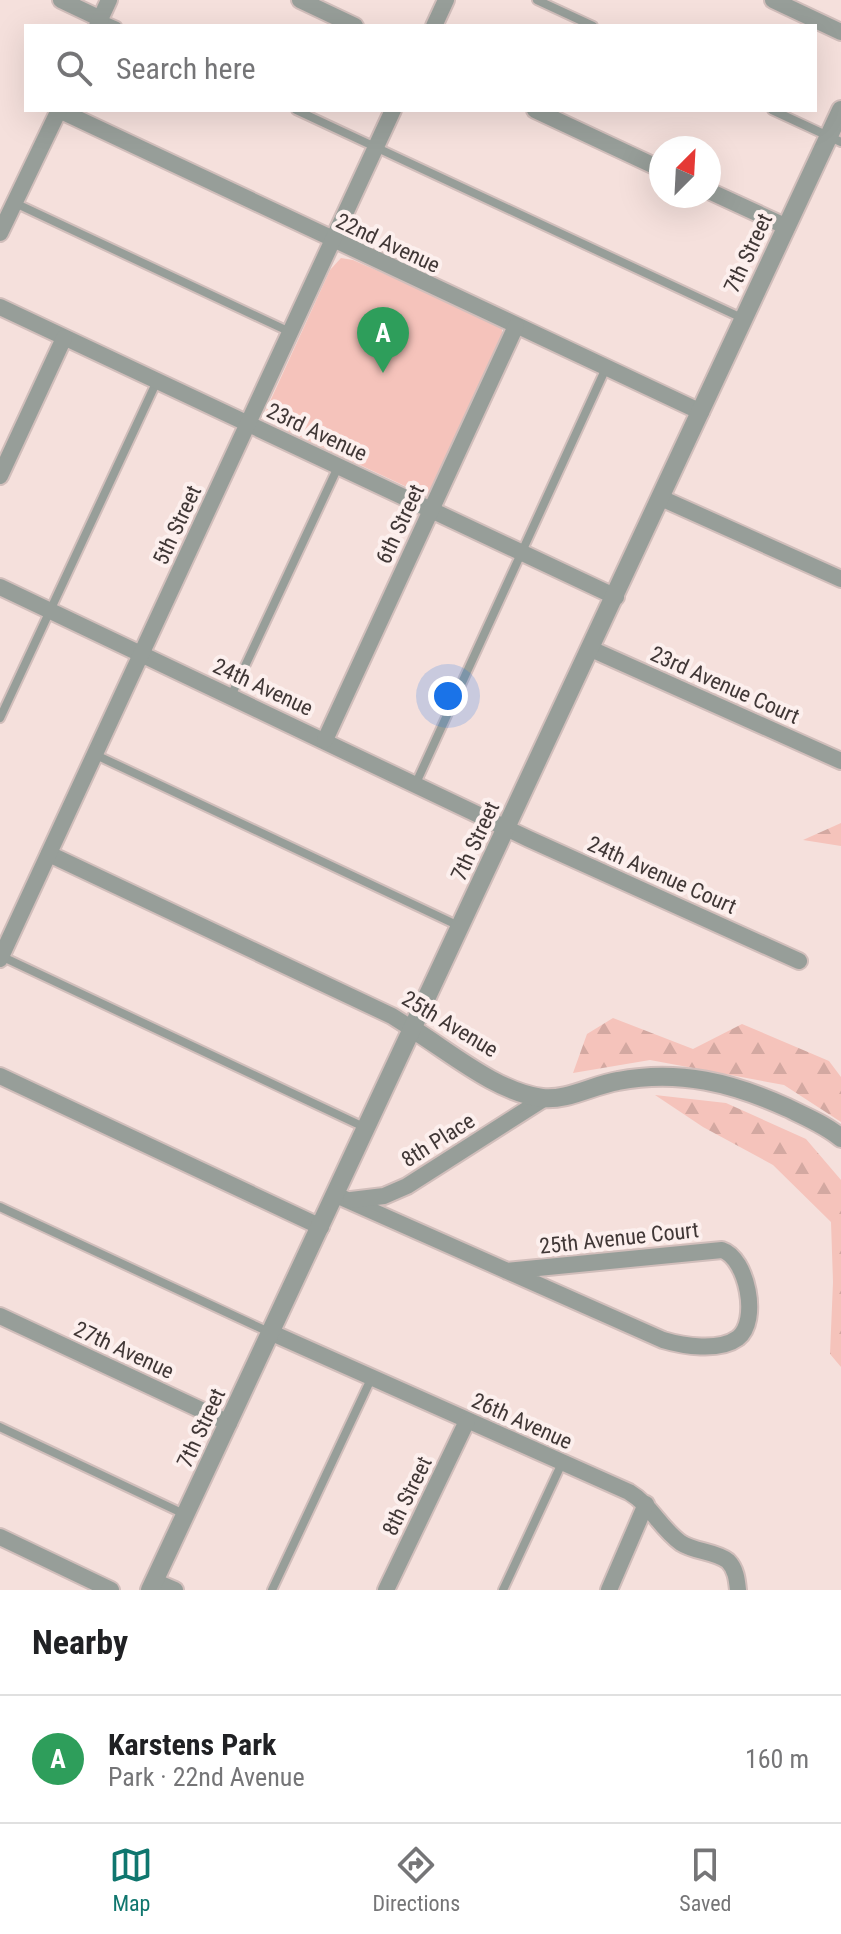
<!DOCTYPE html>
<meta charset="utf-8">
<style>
:root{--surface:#fff;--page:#f2f2f2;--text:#202124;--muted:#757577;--line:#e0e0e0;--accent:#0f766e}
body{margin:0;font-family:"Roboto Condensed",sans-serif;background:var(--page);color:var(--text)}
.compass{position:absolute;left:649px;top:136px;width:72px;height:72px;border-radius:50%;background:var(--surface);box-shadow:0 8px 32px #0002;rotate:24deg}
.you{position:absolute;left:448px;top:696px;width:28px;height:28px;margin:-20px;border:6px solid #fff;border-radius:50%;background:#1a73e8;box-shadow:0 0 0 12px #1a73e833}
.badge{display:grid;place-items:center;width:52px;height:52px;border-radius:50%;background:var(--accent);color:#fff;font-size:26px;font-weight:700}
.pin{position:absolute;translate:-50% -66px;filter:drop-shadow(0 2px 4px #0008)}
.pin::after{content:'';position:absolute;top:42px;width:28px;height:24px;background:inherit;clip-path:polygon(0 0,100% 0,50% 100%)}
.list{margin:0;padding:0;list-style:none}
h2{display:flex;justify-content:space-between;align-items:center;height:104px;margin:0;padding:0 32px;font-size:34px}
h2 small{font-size:26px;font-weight:400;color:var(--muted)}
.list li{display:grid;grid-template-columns:52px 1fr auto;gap:24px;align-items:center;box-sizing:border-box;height:128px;padding:0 32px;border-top:2px solid var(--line)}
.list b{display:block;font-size:30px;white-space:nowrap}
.list p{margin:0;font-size:26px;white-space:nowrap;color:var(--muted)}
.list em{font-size:26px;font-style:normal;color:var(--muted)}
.icon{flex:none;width:44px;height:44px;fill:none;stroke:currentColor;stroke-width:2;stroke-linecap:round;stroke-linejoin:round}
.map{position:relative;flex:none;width:841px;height:1590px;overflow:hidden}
.search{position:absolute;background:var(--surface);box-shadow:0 8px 32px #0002;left:24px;right:24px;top:24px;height:88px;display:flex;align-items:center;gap:20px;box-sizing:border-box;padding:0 28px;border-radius:0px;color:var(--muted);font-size:30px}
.sheet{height:232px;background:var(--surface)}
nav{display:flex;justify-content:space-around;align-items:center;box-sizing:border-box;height:112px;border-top:2px solid var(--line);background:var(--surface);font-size:22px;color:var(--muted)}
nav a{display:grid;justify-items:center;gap:4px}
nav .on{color:var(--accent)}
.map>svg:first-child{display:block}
</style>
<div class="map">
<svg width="841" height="1590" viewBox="0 0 841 1590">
<defs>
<pattern id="forest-firs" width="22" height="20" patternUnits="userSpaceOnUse" patternTransform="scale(2)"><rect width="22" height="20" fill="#f5c3bb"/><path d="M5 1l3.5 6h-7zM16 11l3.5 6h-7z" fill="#d3a8a1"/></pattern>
</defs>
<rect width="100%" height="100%" fill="#f5e0dc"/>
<g fill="url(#forest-firs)">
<polygon points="841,823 841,846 803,840"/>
<polygon points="613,1018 693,1049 742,1024 829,1061 841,1077 841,1122 784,1085 650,1060 573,1073 587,1034"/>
<polygon points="655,1095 726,1103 806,1139 841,1180 841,1367 830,1354 833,1282 831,1222 773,1165 703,1127"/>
</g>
<polygon fill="#f5c3bb" points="341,258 353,260 490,320 502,329 502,339 429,492 424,495 262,419 330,270"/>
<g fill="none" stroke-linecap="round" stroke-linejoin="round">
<defs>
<g id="service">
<polyline points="537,0 593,26"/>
<polyline points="101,19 117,26"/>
<polyline points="296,110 744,319"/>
<polyline points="772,110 841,142"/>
<polyline points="15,203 290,332"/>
<polyline points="231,696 338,467"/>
<polyline points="0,718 157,381"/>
<polyline points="96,755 459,926"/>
<polyline points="416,783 606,368"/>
<polyline points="1,956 366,1128"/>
<polyline points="0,1207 271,1333"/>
<polyline points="0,1427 184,1514"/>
<polyline points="272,1590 371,1379"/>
<polyline points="503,1590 562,1463"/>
</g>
<g id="minor">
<polyline points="61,0 101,19"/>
<polyline points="300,0 355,26"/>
<polyline points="773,0 841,32"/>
<polyline points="97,26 109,0"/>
<polyline points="434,26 446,0"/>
<polyline points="59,110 701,412"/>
<polyline points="535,110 661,169"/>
<polyline points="709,191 787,227"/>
<polyline points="0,233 59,110"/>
<polyline points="0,307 616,597"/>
<polyline points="0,476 64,338"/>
<polyline points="661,498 841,579"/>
<polyline points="0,587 529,839 799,961"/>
<polyline points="591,649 841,761"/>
<polyline points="325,740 516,326"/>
<polyline points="49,854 392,1016 414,1030"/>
<polyline points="0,959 393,110"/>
<polyline points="0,1076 321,1227"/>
<path d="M336,1195L663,1340C683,1346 719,1352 738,1338C760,1321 747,1258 722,1250L507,1271"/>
<polyline points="351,1200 384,1196 407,1186 545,1098"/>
<polyline points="0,1316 229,1423"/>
<path d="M272,1333L629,1492C651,1505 660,1528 681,1543C695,1552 715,1551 728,1561C736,1569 737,1580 738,1590"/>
<polyline points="0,1537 111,1590"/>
<polyline points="154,1581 175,1590"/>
<polyline points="386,1590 467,1421"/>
<polyline points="609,1590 646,1504"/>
</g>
<g id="tertiary">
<path d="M414,1030C451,1053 497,1092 542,1098C567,1101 593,1085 618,1081C679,1069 733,1083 788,1108C806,1117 826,1125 841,1138"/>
<polyline points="150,1590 841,110"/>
</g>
</defs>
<use href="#service" stroke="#d1bebb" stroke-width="12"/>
<use href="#minor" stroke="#d1bebb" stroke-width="20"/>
<use href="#tertiary" stroke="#d1bebb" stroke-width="22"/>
<use href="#service" stroke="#979e99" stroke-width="8"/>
<use href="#minor" stroke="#979e99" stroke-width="16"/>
<use href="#tertiary" stroke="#979e99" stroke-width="18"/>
</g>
<g text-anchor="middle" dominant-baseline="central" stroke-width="8" stroke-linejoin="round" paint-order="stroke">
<g font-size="22" fill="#403736" stroke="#fcefed">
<text transform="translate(388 243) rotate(25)">22nd Avenue</text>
<text transform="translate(748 253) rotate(-65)">7th Street</text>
<text transform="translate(317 432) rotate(25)">23rd Avenue</text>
<text transform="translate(400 524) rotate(-65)">6th Street</text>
<text transform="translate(177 525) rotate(-65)">5th Street</text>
<text transform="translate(725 685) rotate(24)">23rd Avenue Court</text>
<text transform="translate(263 687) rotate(25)">24th Avenue</text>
<text transform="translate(475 841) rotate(-65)">7th Street</text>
<text transform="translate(662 875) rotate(24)">24th Avenue Court</text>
<text transform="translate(450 1024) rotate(31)">25th Avenue</text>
<text transform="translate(438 1140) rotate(-32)">8th Place</text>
<text transform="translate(619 1238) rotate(-6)">25th Avenue Court</text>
<text transform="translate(124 1350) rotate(25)">27th Avenue</text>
<text transform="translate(522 1421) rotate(24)">26th Avenue</text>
<text transform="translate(201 1428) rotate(-65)">7th Street</text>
<text transform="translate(407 1496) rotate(-64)">8th Street</text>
</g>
</g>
</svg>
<svg class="compass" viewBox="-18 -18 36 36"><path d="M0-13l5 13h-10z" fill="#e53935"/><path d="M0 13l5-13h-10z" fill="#757577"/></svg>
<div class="you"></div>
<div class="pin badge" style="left:383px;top:373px;background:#2e9e5b">A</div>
<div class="search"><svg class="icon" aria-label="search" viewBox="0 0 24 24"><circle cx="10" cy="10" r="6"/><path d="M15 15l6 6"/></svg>Search here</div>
</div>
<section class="sheet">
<h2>Nearby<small></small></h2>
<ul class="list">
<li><span class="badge" style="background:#2e9e5b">A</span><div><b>Karstens Park</b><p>Park · 22nd Avenue</p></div><em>160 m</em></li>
</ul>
</section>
<nav>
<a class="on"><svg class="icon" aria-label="map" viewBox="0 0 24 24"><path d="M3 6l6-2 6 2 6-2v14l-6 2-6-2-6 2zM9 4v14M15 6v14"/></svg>Map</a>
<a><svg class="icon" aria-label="directions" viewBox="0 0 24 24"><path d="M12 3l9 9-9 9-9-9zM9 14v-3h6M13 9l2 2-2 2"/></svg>Directions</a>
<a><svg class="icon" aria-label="saved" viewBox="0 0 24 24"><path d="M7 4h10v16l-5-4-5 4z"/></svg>Saved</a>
</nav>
